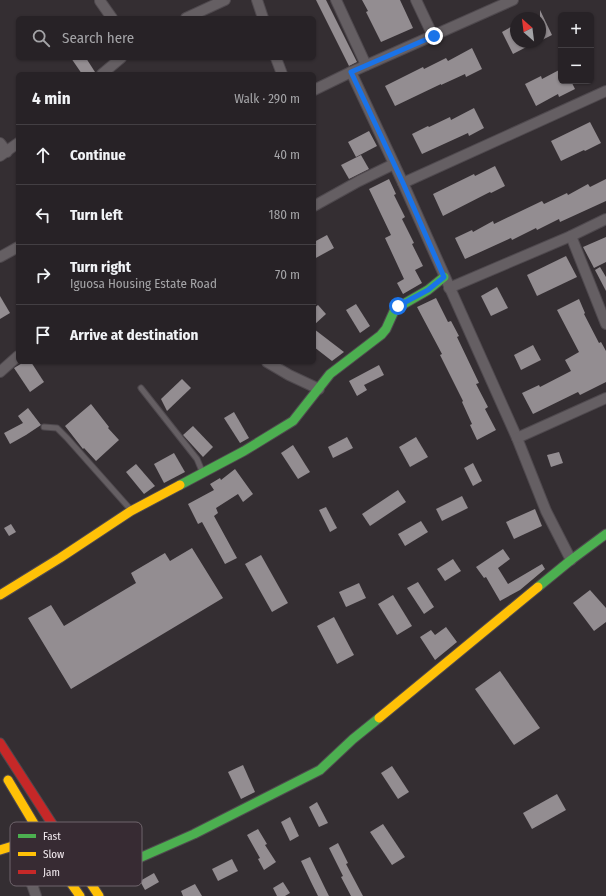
<!DOCTYPE html>
<meta charset="utf-8">
<style>
:root{--surface:#272226;--page:#332f32;--text:#f1f3f6;--muted:#a4a4a7;--line:#433f43}
body{margin:0;font-family:"Fira Sans Condensed",sans-serif;background:var(--page);color:var(--text)}
.controls{position:absolute;right:12px;top:12px;display:grid;overflow:hidden;border-radius:6px;box-shadow:0 1px 3px #0004}
.controls button{width:36px;height:36px;display:grid;place-items:center;padding:0;border:0;border-bottom:1px solid var(--line);background:var(--surface);color:var(--text);font:20px sans-serif}
.compass{position:absolute;left:510px;top:12px;width:36px;height:36px;border-radius:50%;background:var(--surface);box-shadow:0 1px 3px #0004;rotate:332deg}
.stop{position:absolute;width:12px;height:12px;margin:-9px;border:3px solid #1a73e8;border-radius:50%;background:#fff}
.stop.end{background:#1a73e8;border-color:#fff;box-shadow:0 1px 4px #0008}
.list{margin:0;padding:0;list-style:none}
h2{display:flex;justify-content:space-between;align-items:center;height:52px;margin:0;padding:0 16px;font-size:17px}
h2 small{font-size:13px;font-weight:400;color:var(--muted)}
.list li{display:grid;grid-template-columns:26px 1fr auto;gap:12px;align-items:center;box-sizing:border-box;height:60px;padding:0 16px;border-top:1px solid var(--line)}
.list b{display:block;font-size:15px;white-space:nowrap}
.list p{margin:0;font-size:13px;white-space:nowrap;color:var(--muted)}
.list em{font-size:13px;font-style:normal;color:var(--muted)}
.icon{flex:none;width:22px;height:22px;fill:none;stroke:currentColor;stroke-width:2;stroke-linecap:round;stroke-linejoin:round}
.map{position:relative;flex:none;width:606px;height:896px;overflow:hidden}
.search{position:absolute;background:var(--surface);box-shadow:0 1px 3px #0004;left:16px;top:16px;width:300px;height:44px;display:flex;align-items:center;gap:10px;box-sizing:border-box;padding:0 14px;border-radius:6px;color:var(--muted);font-size:15px}
.panel{position:absolute;background:var(--surface);box-shadow:0 1px 3px #0004;left:16px;top:72px;width:300px;height:292px;border-radius:6px}
.map>svg:first-child{display:block}
</style>
<div class="map">
<svg width="606" height="896" viewBox="0 0 606 896">
<rect width="100%" height="100%" fill="#342e32"/>
<g fill="#938d91">
<polygon points="316,0 326,0 357,62 349,66"/>
<polygon points="362,0 400,0 413,28 381,42 366,12 368,11"/>
<polygon points="540,10 552,35 540,41"/>
<polygon points="516,24 516,42 536,42 513,54 502,32"/>
<polygon points="472,48 482,69 466,77 465,74 441,85 441,84 395,106 385,86 423,67 424,69 446,58 448,61"/>
<polygon points="71,58 86,58 95,72 91,74 82,74"/>
<polygon points="561,69 561,81 571,81 575,89 559,97 558,94 536,106 525,84 541,76 542,79"/>
<polygon points="474,108 484,128 469,136 468,133 422,154 412,134 428,126 429,127 450,117 451,120"/>
<polygon points="590,122 601,143 585,151 584,150 561,161 551,141"/>
<polygon points="369,131 377,146 356,157 348,142"/>
<polygon points="361,155 369,169 349,179 341,165"/>
<polygon points="495,166 505,186 491,193 490,192 443,216 433,194 474,174 475,176"/>
<polygon points="389,179 396,194 394,195 405,217 402,219 414,243 412,244 423,266 415,270 422,283 403,294 397,283 404,279 385,238 391,235 369,189"/>
<polygon points="606,179 606,201 560,222 559,219 537,230 536,228 512,240 511,238 465,259 455,238 472,230 473,232 493,221 494,224 542,201 544,204 567,193 568,195 588,184 590,187"/>
<polygon points="327,235 334,248 314,259 314,242"/>
<polygon points="606,237 606,262 594,268 583,247"/>
<polygon points="566,256 577,277 537,296 527,275"/>
<polygon points="600,267 606,277 606,291 595,270"/>
<polygon points="497,287 508,308 491,316 481,296"/>
<polygon points="0,296 10,313 0,319"/>
<polygon points="436,298 448,322 451,321 459,336 457,337 479,383 476,384 488,407 485,409 496,430 477,440 470,425 472,424 462,402 463,401 440,355 442,354 417,307"/>
<polygon points="579,299 585,313 584,314 599,343 601,342 606,351 606,382 580,395 578,392 533,414 522,393 539,385 540,387 571,371 565,360 579,352 557,310"/>
<polygon points="356,304 370,326 360,333 346,310"/>
<polygon points="318,305 326,314 314,325 314,308"/>
<polygon points="314,329 344,352 332,361 314,347"/>
<polygon points="533,345 541,360 521,370 514,355"/>
<polygon points="24,362 31,362 44,382 30,392 14,368"/>
<polygon points="379,365 384,375 364,385 367,390 357,396 349,381"/>
<polygon points="182,379 191,388 167,411 161,399"/>
<polygon points="91,404 109,427 108,428 119,440 96,461 84,448 83,449 65,426"/>
<polygon points="28,408 41,425 26,435 10,444 4,433 23,423 18,416"/>
<polygon points="234,412 249,438 240,443 224,418"/>
<polygon points="193,426 213,447 203,457 183,435"/>
<polygon points="347,437 353,448 333,458 328,447"/>
<polygon points="416,437 428,457 410,467 399,447"/>
<polygon points="293,445 310,472 298,479 281,453"/>
<polygon points="559,452 563,463 551,467 547,455"/>
<polygon points="174,453 185,472 164,483 154,464"/>
<polygon points="473,463 482,481 473,486 464,468"/>
<polygon points="136,464 155,486 144,494 126,472"/>
<polygon points="235,469 253,494 243,502 238,494 216,508 218,513 214,516 237,558 225,564 202,522 198,524 188,504 214,490 210,484 220,478 221,480"/>
<polygon points="398,490 406,502 370,526 362,514"/>
<polygon points="462,496 468,508 442,521 436,509"/>
<polygon points="326,507 337,528 330,532 319,510"/>
<polygon points="535,509 542,526 514,539 506,522"/>
<polygon points="421,521 428,532 405,546 398,534"/>
<polygon points="11,524 16,532 9,536 4,528"/>
<polygon points="192,548 223,598 71,689 28,618 51,605 64,626 136,583 131,573 165,553 170,561"/>
<polygon points="503,549 510,559 498,568 508,584 542,564 545,569 520,590 500,601 486,577 484,578 476,567"/>
<polygon points="261,555 288,603 272,612 245,564"/>
<polygon points="453,559 461,571 445,581 437,569"/>
<polygon points="418,582 434,607 424,614 407,588"/>
<polygon points="359,583 366,598 346,607 339,592"/>
<polygon points="590,590 606,608 606,622 594,631 573,603"/>
<polygon points="393,595 412,626 397,635 378,604"/>
<polygon points="334,617 354,655 337,664 317,626"/>
<polygon points="446,627 457,642 435,660 420,637 431,630 435,635"/>
<polygon points="500,671 540,728 514,745 475,689"/>
<polygon points="243,765 255,792 241,799 228,772"/>
<polygon points="392,766 409,792 398,799 381,773"/>
<polygon points="557,794 566,810 532,829 523,813"/>
<polygon points="317,802 328,823 319,827 309,807"/>
<polygon points="290,817 299,836 290,841 281,822"/>
<polygon points="383,824 405,857 392,865 370,832"/>
<polygon points="258,829 267,844 265,845 276,862 264,870 258,859 260,858 247,835"/>
<polygon points="338,843 348,863 346,864 363,896 351,896 341,877 343,876 329,848"/>
<polygon points="310,857 324,886 329,896 318,896 311,882 301,861"/>
<polygon points="232,859 238,871 218,881 212,869"/>
<polygon points="154,873 159,882 145,890 140,881"/>
<polygon points="283,882 290,893 285,896 277,896 273,888"/>
<polygon points="195,884 202,896 183,896 181,891"/>
</g>
<g fill="none" stroke-linecap="round" stroke-linejoin="round">
<defs>
<g id="lane">
<polyline points="141,388 197,459 202,471"/>
<polyline points="44,427 57,428 67,438 131,510"/>
</g>
<g id="street">
<polyline points="257,0 263,18"/>
<polyline points="336,0 366,65"/>
<polyline points="416,0 433,36"/>
<polyline points="100,1 112,18"/>
<polyline points="186,18 225,0"/>
<polyline points="276,58 282,74"/>
<polyline points="351,72 403,183 517,438 546,511 571,560"/>
<polyline points="102,74 121,58"/>
<polyline points="314,90 351,72 513,0"/>
<polyline points="0,143 7,152"/>
<polyline points="0,156 18,143"/>
<polyline points="403,183 606,91"/>
<polyline points="314,206 359,181 394,164"/>
<polyline points="571,236 606,324"/>
<polyline points="0,257 18,247"/>
<polyline points="449,288 571,236 606,219"/>
<polyline points="267,362 289,375 319,389"/>
<polyline points="0,372 18,356"/>
<polyline points="517,438 606,398"/>
<path d="M36,896C25,864 24,868 46,843"/>
</g>
<g id="fast">
<polyline points="180,485 244,451 293,421 330,374 381,335 386,329 395,309 428,290 444,277"/>
<polyline points="538,587 571,560 606,534"/>
<polyline points="83,872 112,870 194,834 320,770 353,739 379,718"/>
</g>
<g id="slow">
<polyline points="0,595 60,558 131,511 180,485"/>
<polyline points="379,718 538,587"/>
<polyline points="8,780 61,869 80,896"/>
<polyline points="0,850 42,837 52,832"/>
<polyline points="69,850 99,896"/>
</g>
<polyline id="jam" points="0,743 69,850"/>
</defs>
<use href="#lane" stroke="#4f494e" stroke-width="7"/>
<use href="#street" stroke="#4f494e" stroke-width="12"/>
<use href="#fast" stroke="#4f494e" stroke-width="11"/>
<use href="#slow" stroke="#4f494e" stroke-width="11"/>
<use href="#jam" stroke="#4f494e" stroke-width="11"/>
<use href="#lane" stroke="#655f63" stroke-width="5"/>
<use href="#street" stroke="#655f63" stroke-width="10"/>
<use href="#fast" stroke="#4caf50" stroke-width="9"/>
<use href="#slow" stroke="#ffc107" stroke-width="9"/>
<use href="#jam" stroke="#c62828" stroke-width="9"/>
</g>
<g fill="none" stroke-linecap="round" stroke-linejoin="round">
<polyline stroke="#1a73e8" stroke-width="5" points="398,306 428,290 444,277 403,183 351,72 434,36"/>
</g>
<rect x="10" y="822" width="132" height="64" rx="6" fill="#372b33" stroke="#6f656c" stroke-width="1"/>
<rect x="18" y="834" width="18" height="4" fill="#4caf50"/>
<rect x="18" y="852" width="18" height="4" fill="#ffc107"/>
<rect x="18" y="870" width="18" height="4" fill="#c62828"/>
<g font-size="11" fill="#f3ebf0">
<text x="43" y="840">Fast</text>
<text x="43" y="858">Slow</text>
<text x="43" y="876">Jam</text>
</g>
</svg>
<div class="controls">
<button>+</button>
<button>−</button>
</div>
<svg class="compass" viewBox="-18 -18 36 36"><path d="M0-13l5 13h-10z" fill="#e53935"/><path d="M0 13l5-13h-10z" fill="#a4a4a7"/></svg>
<div class="stop" style="left:398px;top:306px"></div>
<div class="stop end" style="left:434px;top:36px"></div>
<div class="search"><svg class="icon" aria-label="search" viewBox="0 0 24 24"><circle cx="10" cy="10" r="6"/><path d="M15 15l6 6"/></svg>Search here</div>
<section class="panel">
<h2>4 min<small>Walk · 290 m</small></h2>
<ul class="list">
<li><svg class="icon" aria-label="ahead" viewBox="0 0 24 24"><path d="M12 20V5M6 11l6-6 6 6"/></svg><div><b>Continue</b></div><em>40 m</em></li>
<li><svg class="icon" aria-label="left" viewBox="0 0 24 24"><path d="M17 20v-9H6M10 6l-5 5 5 5"/></svg><div><b>Turn left</b></div><em>180 m</em></li>
<li><svg class="icon" aria-label="right" viewBox="0 0 24 24"><path d="M7 20v-9h11M14 6l5 5-5 5"/></svg><div><b>Turn right</b><p>Iguosa Housing Estate Road</p></div><em>70 m</em></li>
<li><svg class="icon" aria-label="arrive" viewBox="0 0 24 24"><path d="M6 21V4h12l-3 4 3 4H6"/></svg><div><b>Arrive at destination</b></div></li>
</ul>
</section>
</div>
